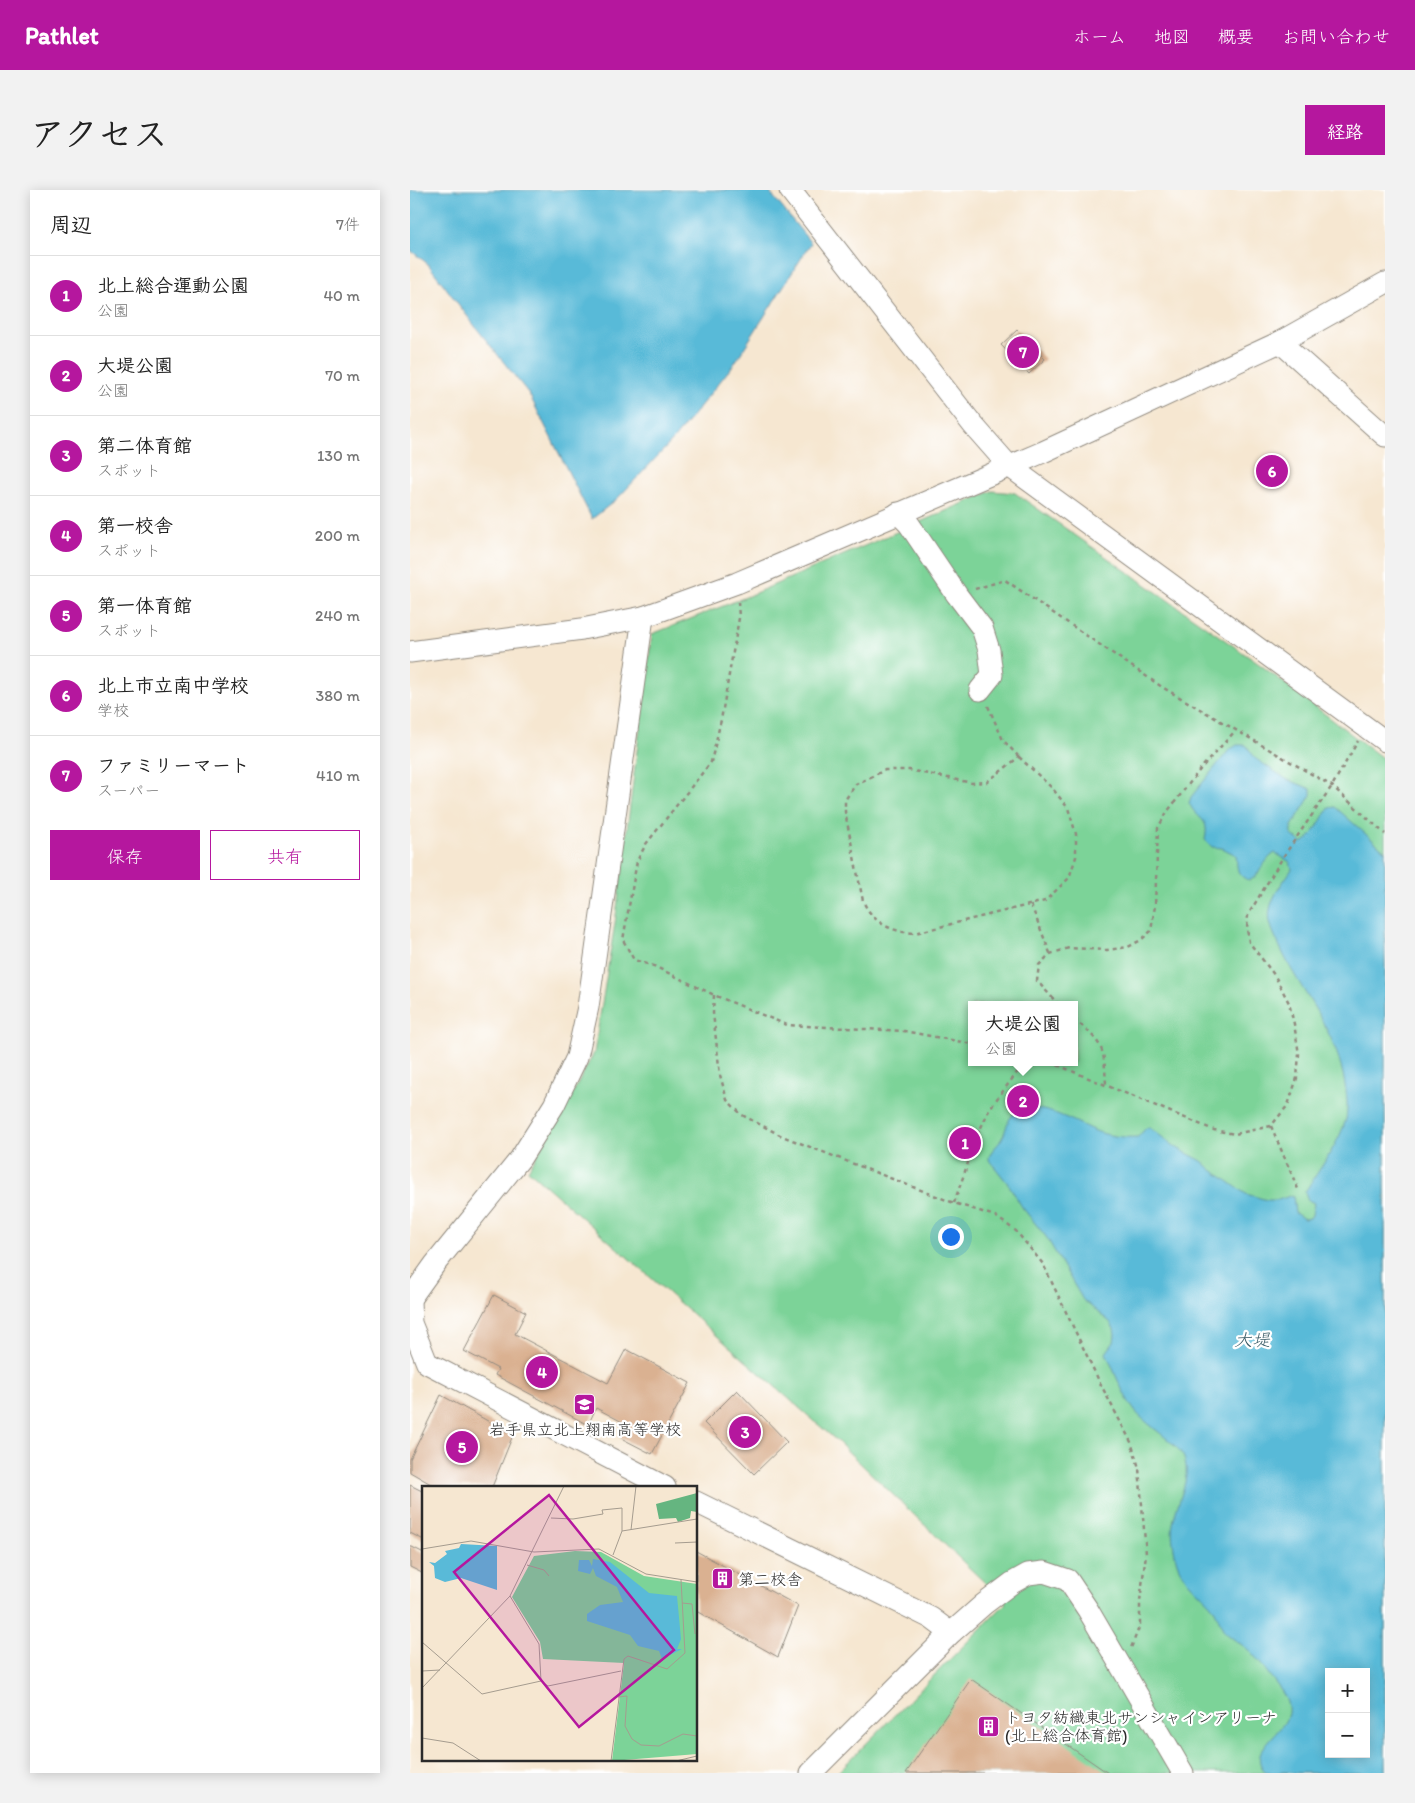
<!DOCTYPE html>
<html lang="ja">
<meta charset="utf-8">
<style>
:root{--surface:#fff;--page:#f2f2f2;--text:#222;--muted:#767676;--line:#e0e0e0;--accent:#b5179e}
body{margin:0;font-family:Itim,"Klee One",sans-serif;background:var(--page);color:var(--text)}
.controls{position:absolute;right:15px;bottom:15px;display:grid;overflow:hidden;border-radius:0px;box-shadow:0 2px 12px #0003}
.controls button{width:45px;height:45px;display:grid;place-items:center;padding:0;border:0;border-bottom:1px solid var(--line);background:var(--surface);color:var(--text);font:25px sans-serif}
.you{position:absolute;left:540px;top:1046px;width:18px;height:18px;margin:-12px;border:4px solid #fff;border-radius:50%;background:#1a73e8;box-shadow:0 0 0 8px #1a73e833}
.badge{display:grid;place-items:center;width:32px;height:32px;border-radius:50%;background:var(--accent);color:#fff;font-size:16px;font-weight:700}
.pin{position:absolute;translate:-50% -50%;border:2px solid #fff;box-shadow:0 1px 5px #0006}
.popup{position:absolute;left:558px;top:811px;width:110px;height:65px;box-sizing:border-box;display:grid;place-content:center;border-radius:0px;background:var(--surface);filter:drop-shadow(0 1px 4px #0005);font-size:16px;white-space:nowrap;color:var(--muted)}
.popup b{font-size:19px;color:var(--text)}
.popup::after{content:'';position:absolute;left:50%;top:100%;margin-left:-10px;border:10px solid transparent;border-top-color:var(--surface)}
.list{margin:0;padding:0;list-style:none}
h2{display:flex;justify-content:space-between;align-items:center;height:65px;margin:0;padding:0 20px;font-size:21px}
h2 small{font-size:16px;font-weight:400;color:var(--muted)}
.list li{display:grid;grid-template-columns:32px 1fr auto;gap:15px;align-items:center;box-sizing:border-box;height:80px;padding:0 20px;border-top:1px solid var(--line)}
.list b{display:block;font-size:19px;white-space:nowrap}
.list p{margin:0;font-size:16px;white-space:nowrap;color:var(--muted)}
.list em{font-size:16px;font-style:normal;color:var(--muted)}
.actions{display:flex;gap:10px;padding:15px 20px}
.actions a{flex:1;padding:11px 0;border:1px solid var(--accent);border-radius:0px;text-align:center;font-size:18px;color:var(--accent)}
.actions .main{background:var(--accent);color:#fff}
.map{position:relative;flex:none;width:975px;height:1583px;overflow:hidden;border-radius:0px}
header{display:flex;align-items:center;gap:30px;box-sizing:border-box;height:70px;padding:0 25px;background:var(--accent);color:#fff}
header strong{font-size:24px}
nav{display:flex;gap:28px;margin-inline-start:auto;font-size:18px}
.intro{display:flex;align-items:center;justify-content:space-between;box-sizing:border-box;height:120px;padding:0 30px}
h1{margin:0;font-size:35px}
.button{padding:12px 22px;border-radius:0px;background:var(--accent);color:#fff;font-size:18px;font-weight:700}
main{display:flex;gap:30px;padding:0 30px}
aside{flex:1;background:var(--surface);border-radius:0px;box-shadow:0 2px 12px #0003}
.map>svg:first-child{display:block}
</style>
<header>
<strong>Pathlet</strong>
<nav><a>ホーム</a><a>地図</a><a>概要</a><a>お問い合わせ</a></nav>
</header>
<div class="intro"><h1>アクセス</h1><a class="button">経路</a></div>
<main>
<aside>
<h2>周辺<small>7件</small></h2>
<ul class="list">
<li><span class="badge">1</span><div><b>北上総合運動公園</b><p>公園</p></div><em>40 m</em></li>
<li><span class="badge">2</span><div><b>大堤公園</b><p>公園</p></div><em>70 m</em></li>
<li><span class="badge">3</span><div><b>第二体育館</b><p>スポット</p></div><em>130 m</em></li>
<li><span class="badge">4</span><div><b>第一校舎</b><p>スポット</p></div><em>200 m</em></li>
<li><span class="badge">5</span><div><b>第一体育館</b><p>スポット</p></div><em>240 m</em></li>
<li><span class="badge">6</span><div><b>北上市立南中学校</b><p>学校</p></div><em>380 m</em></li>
<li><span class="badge">7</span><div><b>ファミリーマート</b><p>スーパー</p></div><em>410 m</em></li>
</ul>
<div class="actions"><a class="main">保存</a><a>共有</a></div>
</aside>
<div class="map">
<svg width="975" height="1583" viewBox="0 0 975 1583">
<rect width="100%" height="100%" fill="#fff"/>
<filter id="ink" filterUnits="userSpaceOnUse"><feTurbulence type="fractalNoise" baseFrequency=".02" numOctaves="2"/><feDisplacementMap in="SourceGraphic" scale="10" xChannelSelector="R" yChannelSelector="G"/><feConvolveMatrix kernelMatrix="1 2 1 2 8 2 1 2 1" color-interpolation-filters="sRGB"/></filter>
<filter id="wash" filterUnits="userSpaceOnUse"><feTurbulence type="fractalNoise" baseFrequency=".0096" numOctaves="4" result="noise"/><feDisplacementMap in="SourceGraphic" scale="20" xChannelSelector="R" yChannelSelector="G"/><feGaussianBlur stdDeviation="1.12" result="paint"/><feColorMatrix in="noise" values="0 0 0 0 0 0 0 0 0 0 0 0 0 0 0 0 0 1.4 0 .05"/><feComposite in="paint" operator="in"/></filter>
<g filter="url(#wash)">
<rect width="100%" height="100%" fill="#f6e7d1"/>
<path fill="#7cd398" stroke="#547f62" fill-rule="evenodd" d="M582,301L605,303L852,476L975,570V1583H427L596,1413L427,1251L118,980L151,925L184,863L205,733L242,444L336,407ZM562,815H664V872H562ZM919,1482H956V1564H919Z"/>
<g fill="#59bad8" stroke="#427282" fill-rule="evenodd">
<polygon points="0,0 358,0 401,53 324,174 264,249 207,309 182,329 119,204 64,135 18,74 0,60"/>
<path d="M827,555H836L846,569L876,589L901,599V605L882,636L881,644L892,653C905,646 910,629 919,618L925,617L975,661V1583H885C876,1581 867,1583 857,1583C834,1563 871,1545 877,1527C881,1517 875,1506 870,1499C861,1487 851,1474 842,1463C834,1455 823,1450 815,1442C809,1434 808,1423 801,1415C787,1399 768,1387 765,1364C763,1354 761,1343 763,1334C766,1312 782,1290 774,1268C770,1255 735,1234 725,1221C712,1204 705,1182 696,1163L704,1152L705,1145L704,1139L700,1132L673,1110L637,1048L612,1017L599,995L579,970C579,960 588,957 592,948C596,942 596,933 601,927C619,905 664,932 683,940C697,946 714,948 728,947L736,938H740L767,958L792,971L802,980L836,1004L857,1010H868L883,1005L885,1023L894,1029L900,1028L902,1025L904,1013L898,1010L895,1002C908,981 930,952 936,929C938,917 937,906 935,895C927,839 891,804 869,755C864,744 857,731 860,719C863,704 874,691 882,679L880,672L865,663C853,670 851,685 839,691C825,683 828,680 826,665L812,658L802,657L795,650C800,626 788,632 779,613L781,607L819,560ZM919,1482H956V1564H919Z"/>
</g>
<g id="blocks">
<g fill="#dab191">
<polygon points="607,140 635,169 619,184 591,155"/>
<polygon points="84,1105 116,1122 105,1144 198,1193 216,1159 280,1193 242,1264 209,1247 216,1234 186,1218 178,1235 85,1185 88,1179 54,1161"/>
<polygon points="327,1200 377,1252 344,1284 294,1233"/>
<polygon points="31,1205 103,1245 82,1297 26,1297 0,1282 0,1269"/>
<polygon points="0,1295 14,1302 14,1350 0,1343"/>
<polygon points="0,1356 14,1363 14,1384 0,1377"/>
<polygon points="286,1361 388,1416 368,1467 286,1421"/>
<polygon points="561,1489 698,1583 496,1583"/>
</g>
</g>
</g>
<g filter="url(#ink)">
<use href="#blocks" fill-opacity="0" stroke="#90897e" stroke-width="1"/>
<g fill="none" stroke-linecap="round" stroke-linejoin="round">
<defs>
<g id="minor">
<polyline points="380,0 563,235 599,276 975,551"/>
<polyline points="870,152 975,246"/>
<polyline points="488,323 499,334 547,405 572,438 579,460 582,485 570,500"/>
<polyline points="0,462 172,439 233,427 327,393 633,262 870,152 975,93"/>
<polyline points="0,1109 25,1074 110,969 144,915 167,867 178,817 233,427"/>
<polyline points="0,1111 1,1133 17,1173 255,1297"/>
<polyline points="286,1312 521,1428 541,1443"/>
<polyline points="401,1583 541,1443 574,1414 602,1393 618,1384 634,1382 658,1390 678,1420 773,1583"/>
</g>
</defs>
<use href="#minor" stroke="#90897e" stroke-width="23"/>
<g stroke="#90897e" stroke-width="2.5" stroke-dasharray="4 4" stroke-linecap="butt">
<polyline points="565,399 595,390 752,497 922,596 975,644"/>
<polyline points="328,412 329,428 311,530 301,572 236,654 227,671 213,750 224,770 244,776 304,805 377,835 494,841 562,854"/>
<polyline points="578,516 593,550 609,567"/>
<path d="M609,567L642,598L658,618L666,644V667L659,688L635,711L505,743C481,742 463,733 453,711L435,622V610L446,594L475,580H499L562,593L577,592Z"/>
<polyline points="621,715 640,763"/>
<polyline points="304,805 303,823 310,885 317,910 332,925 372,946 544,1013 585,1026 606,1041 633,1074 691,1195 721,1252 729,1278 736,1364 730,1411 730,1435 721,1458"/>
<polyline points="649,815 627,791 629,775 640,764 659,758 697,760 718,757 731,750 741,741 745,716 748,638 757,622 792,577 826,540"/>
<path d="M664,829C694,854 694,857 696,895"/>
<polyline points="640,872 804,940 825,944 861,936 878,915 887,888 889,864 884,834 879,813 865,786 839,752 837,739 838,725 873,667 922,596 948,551"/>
<polyline points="861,936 888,999"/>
<polyline points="544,1013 568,944 580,918 615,872"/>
</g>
<use href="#minor" stroke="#fff" stroke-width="21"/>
</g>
</g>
<defs>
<symbol id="school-square" viewBox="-11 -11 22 22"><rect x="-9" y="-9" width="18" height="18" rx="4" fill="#b5179e" stroke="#fff"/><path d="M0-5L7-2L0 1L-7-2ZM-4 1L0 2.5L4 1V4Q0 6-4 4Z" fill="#fff"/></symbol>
<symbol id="building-square" viewBox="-11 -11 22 22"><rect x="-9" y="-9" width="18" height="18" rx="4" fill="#b5179e" stroke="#fff"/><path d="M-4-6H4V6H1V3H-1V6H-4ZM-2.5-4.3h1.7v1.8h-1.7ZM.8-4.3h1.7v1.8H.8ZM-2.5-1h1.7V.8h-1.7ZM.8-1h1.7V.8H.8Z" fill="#fff"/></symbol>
</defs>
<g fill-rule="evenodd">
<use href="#school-square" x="162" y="1202" width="25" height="25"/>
<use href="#building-square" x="300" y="1376" width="25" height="25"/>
<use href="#building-square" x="566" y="1524" width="25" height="25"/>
</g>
<g text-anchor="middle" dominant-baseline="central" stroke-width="4.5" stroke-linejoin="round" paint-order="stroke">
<g font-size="16" fill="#2b2b2b" stroke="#fff" text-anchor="start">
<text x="175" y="1239" text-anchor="middle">岩手県立北上翔南高等学校</text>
<text x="328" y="1389">第二校舎</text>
<text x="595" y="1527">トヨタ紡織東北サンシャインアリーナ<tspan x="595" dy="18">(北上総合体育館)</tspan></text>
</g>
<g font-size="18" font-style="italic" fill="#3b5d68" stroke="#fff">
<text x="842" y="1150">大堤</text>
</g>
</g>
<g transform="translate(12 1296)">
<rect width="275" height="275" fill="#f6e7d1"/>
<path d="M153,65L179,66L222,90L275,98V268L190,275L202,177L121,173L118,156L90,111L112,70Z" fill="#7cd398"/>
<path d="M275,7V26L269,25L268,32L256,36L254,32L237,33L234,18Z" fill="#65b580"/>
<path d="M39,58L75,60V104L39,92L23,96L13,92L12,80L7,76L13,77L25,68L23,65L37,62ZM171,73L188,76L227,107L255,110L259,153L255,163H260L240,173L237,165L216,160L208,149L165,135V128L178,119L201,116L195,101L174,90L171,82L168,88L156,85L157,74H167L170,80Z" fill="#59bad8"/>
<path fill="none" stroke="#a59c8f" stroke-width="1" d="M129,32L151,33L181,28L180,24L200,22V45L191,69M209,44L214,0M200,45L275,33M253,57L275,56M0,63L49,55L112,66L177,63L224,88L275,96M105,79L122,84L127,90M88,110L117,158L119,195M260,117L270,118L273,148M0,156L60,208L119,195M0,185L18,184M119,195L126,200L199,185M0,202L88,110L142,0M196,211L205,210L203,240L210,253L219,259L237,260L261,248L275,250M0,252L31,257L59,275M189,275L202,173L206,170L245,183L263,167L259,94M254,275L275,270"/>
<path fill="#b5179e" fill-opacity="0.15" stroke="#b5179e" stroke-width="2.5" d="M127,9L252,164L157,241L32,86Z"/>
<rect width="275" height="275" fill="none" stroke="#2b2b2b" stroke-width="2.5"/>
</g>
</svg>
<div class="controls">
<button>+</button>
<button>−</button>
</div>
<div class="you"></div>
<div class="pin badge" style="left:555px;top:953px">1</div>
<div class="pin badge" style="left:613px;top:911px">2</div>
<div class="popup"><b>大堤公園</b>公園</div>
<div class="pin badge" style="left:335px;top:1242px">3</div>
<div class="pin badge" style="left:132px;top:1182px">4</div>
<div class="pin badge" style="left:52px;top:1257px">5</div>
<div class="pin badge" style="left:862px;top:281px">6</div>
<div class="pin badge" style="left:613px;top:162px">7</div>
</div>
</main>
